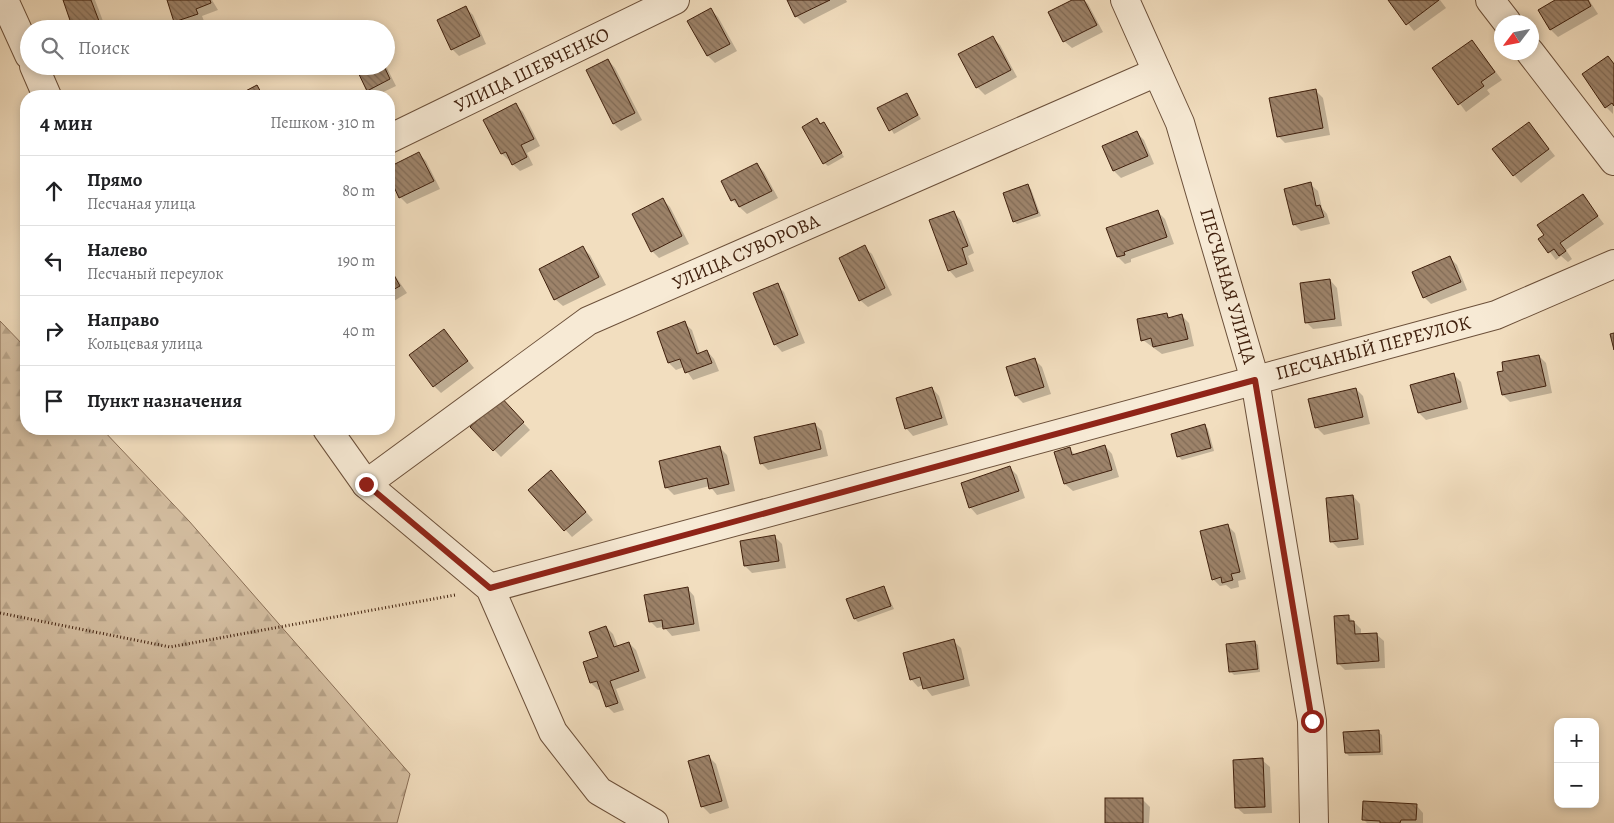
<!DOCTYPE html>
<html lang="ru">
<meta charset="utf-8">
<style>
:root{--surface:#fff;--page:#f6f6f6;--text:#202124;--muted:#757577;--line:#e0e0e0}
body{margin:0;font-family:Alegreya,serif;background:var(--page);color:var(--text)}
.controls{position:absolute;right:15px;bottom:15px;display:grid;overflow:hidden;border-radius:10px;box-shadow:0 2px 8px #0003}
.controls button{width:45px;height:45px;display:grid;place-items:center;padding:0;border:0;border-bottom:1px solid var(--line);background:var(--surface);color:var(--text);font:25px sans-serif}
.compass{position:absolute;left:1494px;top:15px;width:45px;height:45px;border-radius:50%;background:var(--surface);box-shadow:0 2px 8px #0003;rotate:238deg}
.stop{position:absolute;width:15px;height:15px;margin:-11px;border:4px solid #8f2418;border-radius:50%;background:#fff}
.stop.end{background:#8f2418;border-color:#fff;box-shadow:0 1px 5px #0008}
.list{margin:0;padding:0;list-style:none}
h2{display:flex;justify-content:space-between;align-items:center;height:65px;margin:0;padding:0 20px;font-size:21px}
h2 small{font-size:16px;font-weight:400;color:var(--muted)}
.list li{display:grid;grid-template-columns:32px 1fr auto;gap:15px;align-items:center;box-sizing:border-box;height:70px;padding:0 20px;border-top:1px solid var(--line)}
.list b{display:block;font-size:19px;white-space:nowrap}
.list p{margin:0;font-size:16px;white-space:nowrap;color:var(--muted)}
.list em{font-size:16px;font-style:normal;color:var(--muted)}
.icon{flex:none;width:28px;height:28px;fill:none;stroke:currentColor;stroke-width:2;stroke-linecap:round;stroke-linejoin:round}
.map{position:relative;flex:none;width:1614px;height:823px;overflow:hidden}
.search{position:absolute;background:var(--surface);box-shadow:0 2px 8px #0003;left:20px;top:20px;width:375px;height:55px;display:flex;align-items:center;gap:12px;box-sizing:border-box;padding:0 18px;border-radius:28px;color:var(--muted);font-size:19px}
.panel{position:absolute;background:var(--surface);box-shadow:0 2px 8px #0003;left:20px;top:90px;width:375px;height:345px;border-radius:20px}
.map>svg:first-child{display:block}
</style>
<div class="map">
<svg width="1614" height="823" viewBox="0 0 1614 823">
<defs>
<pattern id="forest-firs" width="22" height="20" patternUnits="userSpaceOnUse" patternTransform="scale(1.25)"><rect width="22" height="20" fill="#d4bea1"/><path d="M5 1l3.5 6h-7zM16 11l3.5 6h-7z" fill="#b7a389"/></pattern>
<pattern id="building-back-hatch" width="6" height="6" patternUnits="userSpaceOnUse" patternTransform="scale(1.25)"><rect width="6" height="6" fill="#9d836a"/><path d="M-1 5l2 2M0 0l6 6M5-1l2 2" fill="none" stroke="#816b56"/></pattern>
</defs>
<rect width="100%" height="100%" fill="#f2debf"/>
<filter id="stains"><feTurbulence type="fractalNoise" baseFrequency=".004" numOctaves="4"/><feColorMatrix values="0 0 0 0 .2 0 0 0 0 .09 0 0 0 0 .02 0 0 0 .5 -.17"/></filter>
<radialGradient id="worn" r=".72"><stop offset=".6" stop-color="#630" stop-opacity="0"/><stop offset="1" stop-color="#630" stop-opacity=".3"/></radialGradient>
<polygon fill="url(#forest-firs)" stroke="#8a6f57" points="0,321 26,348 26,429 102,429 189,521 410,774 397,823 0,823"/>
<g fill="#0003">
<polygon points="64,0 95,0 106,29 75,29"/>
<polygon points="168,0 212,0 218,10 202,16 204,21 183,28 175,21"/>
<polygon points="788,0 846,0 847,2 804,24 796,16"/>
<polygon points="1074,0 1084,0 1088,4 1103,32 1072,48 1064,41"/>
<polygon points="1389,0 1440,0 1446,8 1414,31"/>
<polygon points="1558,0 1589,0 1598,14 1558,37 1551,30 1540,11"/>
<polygon points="466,8 473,15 486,44 459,56 452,49"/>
<polygon points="711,10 718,17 737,51 715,63 708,56 689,21"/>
<polygon points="992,37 1000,45 1017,77 985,95 977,87 960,54"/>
<polygon points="1472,41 1502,80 1487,90 1490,94 1466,112 1434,69"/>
<polygon points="1608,57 1614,63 1613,114 1606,107"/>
<polygon points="608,60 615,68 642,120 621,131 614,124 587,71"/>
<polygon points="356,66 386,66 396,86 375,96 368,90"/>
<polygon points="257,87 266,96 239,96"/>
<polygon points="1316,91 1323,98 1330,135 1285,143 1278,136"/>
<polygon points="906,94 921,119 894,134 879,109"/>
<polygon points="516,105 523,112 540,146 527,153 533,165 520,171 502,154"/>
<polygon points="817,120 821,125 824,124 827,127 844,157 828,166 824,163"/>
<polygon points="1529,123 1555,156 1521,183 1514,175"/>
<polygon points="1137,133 1144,140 1154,164 1121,178 1114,171 1104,147"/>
<polygon points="419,154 426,161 440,189 407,204 400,197 389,168"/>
<polygon points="757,164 764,172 778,198 747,214 732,200"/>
<polygon points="1310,184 1318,191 1322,208 1327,214 1330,224 1301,231 1294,224"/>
<polygon points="1028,186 1031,189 1041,216 1017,224 1014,221"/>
<polygon points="1582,195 1604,224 1566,250 1572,259 1568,262 1561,256 1556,260 1540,239"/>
<polygon points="663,200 670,207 689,244 659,258 652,251"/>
<polygon points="1158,212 1165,219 1174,244 1131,259 1131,262 1125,264 1118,257 1108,229"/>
<polygon points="954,213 961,220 974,253 968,256 974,271 956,278 949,270"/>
<polygon points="864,247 872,254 892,295 868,307 860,300"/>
<polygon points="583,248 590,255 606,285 563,306 555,299"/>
<polygon points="1450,258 1457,265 1467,290 1431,304 1424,297"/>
<polygon points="389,267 407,293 389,304"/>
<polygon points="1330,280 1337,288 1342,326 1313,329 1306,322"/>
<polygon points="777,285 784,292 805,343 782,352 775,344"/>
<polygon points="1167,314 1170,318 1182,316 1189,323 1194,346 1162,354 1143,340"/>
<polygon points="684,323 692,330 700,354 707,351 714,359 719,371 693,380 684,367 676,370 669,363 658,332"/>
<polygon points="443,330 474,368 441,393 434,386"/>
<polygon points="1539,356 1546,363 1552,393 1510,402 1503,395"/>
<polygon points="1035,360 1042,367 1051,394 1023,403 1016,396"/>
<polygon points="1454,375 1461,382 1468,409 1426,420 1419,413"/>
<polygon points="932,388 939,396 948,425 913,436 906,428"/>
<polygon points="1356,389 1363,396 1370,424 1324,435 1316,427"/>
<polygon points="506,404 530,430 501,457 472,427 489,411"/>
<polygon points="815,424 822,431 828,456 768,470 761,463"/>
<polygon points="1204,425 1208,429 1214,451 1182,460 1179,457 1172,434"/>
<polygon points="1105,446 1112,454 1119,477 1073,491 1065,484 1069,449 1076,455"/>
<polygon points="720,448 727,455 735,491 717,495 710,486 674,495 666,487"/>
<polygon points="1010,468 1017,475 1025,498 977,515 970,507"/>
<polygon points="558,479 593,520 572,537 530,490"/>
<polygon points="1353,496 1360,504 1364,545 1338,548 1331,541"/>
<polygon points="1228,526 1235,533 1246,579 1238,581 1239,587 1231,589 1226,585 1220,586 1213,579"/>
<polygon points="775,537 782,544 786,568 752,573 745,566"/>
<polygon points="884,587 894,609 858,622 855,619"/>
<polygon points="687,588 694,596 700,631 672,636 664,627 657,628 650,621"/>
<polygon points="1348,616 1361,629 1361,635 1376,634 1384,641 1385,668 1345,670 1338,663"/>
<polygon points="606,627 613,634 618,647 629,643 636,650 646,678 616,689 624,710 614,713 607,706 601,689 598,690 591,683"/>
<polygon points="953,641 961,648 970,686 932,696 923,685 918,687 911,679"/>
<polygon points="1254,642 1258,645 1260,672 1234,675 1230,671"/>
<polygon points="1378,732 1382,735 1383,755 1349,756 1346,753"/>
<polygon points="708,756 716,764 729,808 710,814 702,806"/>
<polygon points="1262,760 1270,767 1272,813 1244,814 1236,807"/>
<polygon points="1142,799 1150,807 1149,823 1106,823"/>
<polygon points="1416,805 1423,813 1423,823 1367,823 1363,819"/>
</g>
<g fill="url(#building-back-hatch)" stroke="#40200d">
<polygon points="63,0 91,0 102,29 73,29"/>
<polygon points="167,0 210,0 211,3 196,9 198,14 174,22"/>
<polygon points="787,0 830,0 795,17"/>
<polygon points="1072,0 1084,0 1097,25 1063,42 1048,12"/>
<polygon points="1388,0 1439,0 1406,25"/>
<polygon points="1555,0 1588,0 1591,6 1550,30 1538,10"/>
<polygon points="466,6 480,36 451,50 437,20"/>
<polygon points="711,8 730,44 707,56 687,21"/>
<polygon points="993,36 1011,70 976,88 958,54"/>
<polygon points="1472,40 1495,72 1481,82 1484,86 1458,105 1432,68"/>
<polygon points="1608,56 1614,64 1614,106 1612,103 1605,108 1582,74"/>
<polygon points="608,59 635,113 613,124 586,70"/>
<polygon points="355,66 384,66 390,79 367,91"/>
<polygon points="257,85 263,96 236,96"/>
<polygon points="1316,89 1323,128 1277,137 1269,98"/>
<polygon points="907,93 918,115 889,131 877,108"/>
<polygon points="516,103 534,139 521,145 527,157 512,165 506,152 501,154 483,120"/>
<polygon points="817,118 820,124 824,122 842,153 823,164 802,127"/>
<polygon points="1529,122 1549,149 1513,176 1492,149"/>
<polygon points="1137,131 1148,156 1113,171 1102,146"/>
<polygon points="419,152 434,181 399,198 389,176 389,167"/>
<polygon points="757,163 772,191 739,207 735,199 731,201 721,181"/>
<polygon points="1311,182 1316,206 1320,205 1324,217 1293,225 1284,189"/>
<polygon points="1028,184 1038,213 1013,222 1003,193"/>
<polygon points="1583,194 1598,216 1560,243 1566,251 1559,256 1554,249 1548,253 1538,239 1544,235 1537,225"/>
<polygon points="663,198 682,236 651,252 632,214"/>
<polygon points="1158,210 1167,237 1124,252 1125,255 1117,257 1106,228"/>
<polygon points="954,211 968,246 962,248 967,264 948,271 929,220"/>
<polygon points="865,245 885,288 859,301 839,258"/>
<polygon points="583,246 599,277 554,300 539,269"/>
<polygon points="1450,256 1461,282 1423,298 1412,272"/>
<polygon points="389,266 400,286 389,292"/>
<polygon points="1330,279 1335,319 1305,323 1300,283"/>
<polygon points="778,283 798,335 774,345 753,293"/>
<polygon points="1167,313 1168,318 1182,314 1188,339 1153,347 1151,338 1141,341 1137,319"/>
<polygon points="685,321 697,354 707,350 712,363 685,373 680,359 668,363 657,332"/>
<polygon points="444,329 468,361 433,387 409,355"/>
<polygon points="1614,333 1614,350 1610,334"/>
<polygon points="1539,355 1546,386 1502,395 1497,372 1503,371 1502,362"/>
<polygon points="1035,358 1044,387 1015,396 1006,367"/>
<polygon points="1454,373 1461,402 1418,413 1410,385"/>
<polygon points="932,387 942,418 905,429 896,398"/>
<polygon points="1356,388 1363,417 1315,428 1308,399"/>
<polygon points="499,395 524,422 493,451 470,427 488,411"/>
<polygon points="815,423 821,449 760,464 754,437"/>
<polygon points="1205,424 1211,448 1177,457 1171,434"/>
<polygon points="1105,445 1112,470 1064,484 1054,452 1070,447 1072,455"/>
<polygon points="720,446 729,484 709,489 707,478 665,488 659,461"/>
<polygon points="1010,466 1019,491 969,508 961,483"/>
<polygon points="551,470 586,512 564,531 528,490"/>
<polygon points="1353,495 1358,539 1330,542 1326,498"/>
<polygon points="1228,524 1240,572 1231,574 1233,580 1222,583 1221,577 1212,580 1200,531"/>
<polygon points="775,535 779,561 744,566 740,541"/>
<polygon points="884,586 891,606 854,619 846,599"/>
<polygon points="688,587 694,624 663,629 662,620 649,622 644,595"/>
<polygon points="1349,615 1349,621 1354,621 1355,634 1377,633 1379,661 1337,664 1334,616"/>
<polygon points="606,626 614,647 629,642 639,671 610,681 618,703 606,707 597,681 590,683 583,662 598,657 589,632"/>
<polygon points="954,639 964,679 923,689 920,677 910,680 903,653"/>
<polygon points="1255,641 1258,669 1229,672 1226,644"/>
<polygon points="1379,730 1380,752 1345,753 1343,732"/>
<polygon points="709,755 722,801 701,807 688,761"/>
<polygon points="1263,758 1265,807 1235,808 1233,760"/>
<rect x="1105" y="798" width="38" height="25"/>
<polygon points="1363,801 1417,804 1416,820 1401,820 1400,823 1380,823 1380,821 1362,820"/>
</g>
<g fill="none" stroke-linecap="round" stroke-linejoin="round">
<defs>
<g id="minor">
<polyline points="4,0 29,55"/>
<polyline points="1125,0 1180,123 1255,380 1312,721 1314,823"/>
<polyline points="1490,0 1507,22"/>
<polyline points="1530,52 1614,161"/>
<polyline points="34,66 47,96"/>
<polyline points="389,139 675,0"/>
<polyline points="327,429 366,484 490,588 553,732 599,791 654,823"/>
<polyline points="366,484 588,321 1157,72"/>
<polyline points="490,588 1496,315 1614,264"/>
</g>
</defs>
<use href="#minor" stroke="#6c503a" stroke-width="30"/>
<polyline stroke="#40200d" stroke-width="3" stroke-dasharray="1 2.5" stroke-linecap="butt" points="0,613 170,647 455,595"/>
<use href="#minor" stroke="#f7ead5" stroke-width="28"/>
</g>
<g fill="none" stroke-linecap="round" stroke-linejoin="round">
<polyline stroke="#8f2418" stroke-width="6" points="366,484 490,588 1255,380 1312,721"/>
</g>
<g text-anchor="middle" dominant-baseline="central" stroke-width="4" stroke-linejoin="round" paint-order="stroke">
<g font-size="19" fill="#40200d" stroke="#f7ead5">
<text transform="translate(532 70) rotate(-26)">УЛИЦА ШЕВЧЕНКО</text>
<text transform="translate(746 252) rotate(-24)">УЛИЦА СУВОРОВА</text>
<text transform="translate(1228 286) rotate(74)">ПЕСЧАНАЯ УЛИЦА</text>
<text transform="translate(1373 348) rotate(-15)">ПЕСЧАНЫЙ ПЕРЕУЛОК</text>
</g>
</g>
<rect width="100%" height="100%" filter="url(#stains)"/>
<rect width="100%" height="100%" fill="url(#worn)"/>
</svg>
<div class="controls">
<button>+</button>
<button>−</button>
</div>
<svg class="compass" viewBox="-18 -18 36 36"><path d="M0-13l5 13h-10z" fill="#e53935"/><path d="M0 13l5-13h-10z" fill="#757577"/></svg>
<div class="stop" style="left:1312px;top:721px"></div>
<div class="stop end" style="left:366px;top:484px"></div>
<div class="search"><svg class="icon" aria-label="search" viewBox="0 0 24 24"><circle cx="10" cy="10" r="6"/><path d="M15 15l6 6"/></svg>Поиск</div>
<section class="panel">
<h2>4 мин<small>Пешком · 310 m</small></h2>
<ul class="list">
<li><svg class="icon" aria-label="ahead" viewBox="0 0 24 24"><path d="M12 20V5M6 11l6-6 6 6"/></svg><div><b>Прямо</b><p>Песчаная улица</p></div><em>80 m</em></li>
<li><svg class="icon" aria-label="left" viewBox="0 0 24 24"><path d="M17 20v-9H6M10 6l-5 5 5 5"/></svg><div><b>Налево</b><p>Песчаный переулок</p></div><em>190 m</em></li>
<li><svg class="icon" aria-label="right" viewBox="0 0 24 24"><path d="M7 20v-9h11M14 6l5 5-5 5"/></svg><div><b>Направо</b><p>Кольцевая улица</p></div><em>40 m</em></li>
<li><svg class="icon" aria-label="arrive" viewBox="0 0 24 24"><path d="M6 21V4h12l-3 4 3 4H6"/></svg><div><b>Пункт назначения</b></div></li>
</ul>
</section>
</div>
